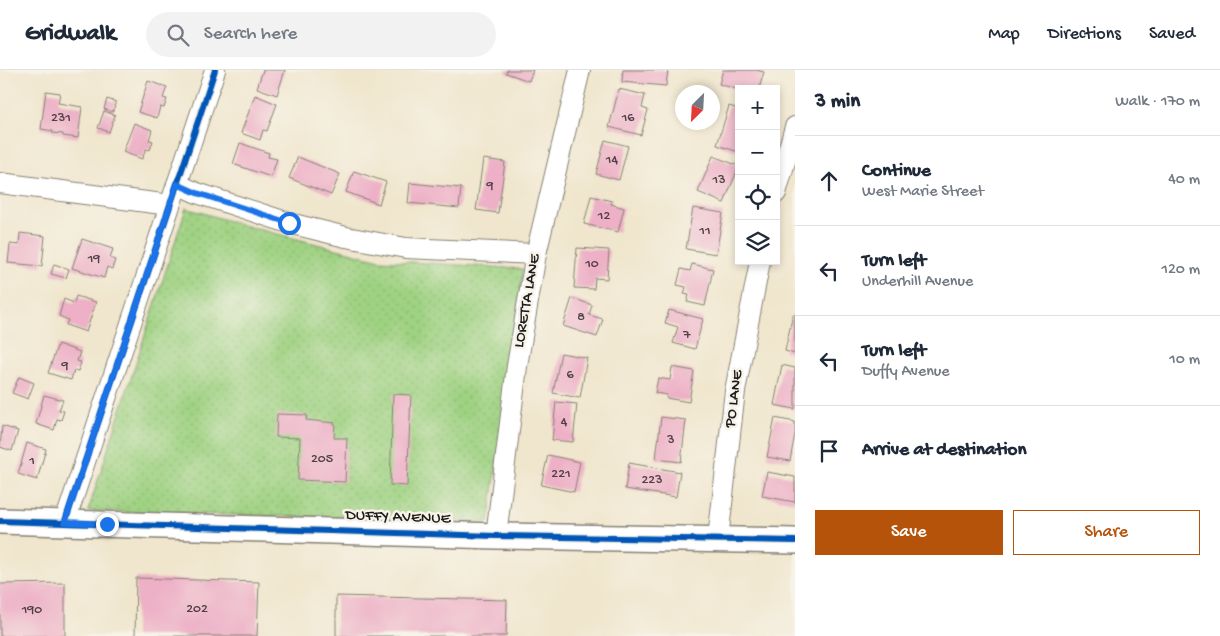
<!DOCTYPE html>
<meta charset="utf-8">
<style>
:root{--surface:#fff;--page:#f2f2f3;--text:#1f2937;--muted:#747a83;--line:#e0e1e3;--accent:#b45309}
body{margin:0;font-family:"Gochi Hand",sans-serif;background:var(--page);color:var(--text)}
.controls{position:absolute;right:15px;top:15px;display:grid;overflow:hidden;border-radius:0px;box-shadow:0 2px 8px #0003}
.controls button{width:45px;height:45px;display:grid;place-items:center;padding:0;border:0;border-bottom:1px solid var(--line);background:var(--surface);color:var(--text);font:25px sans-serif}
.compass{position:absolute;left:675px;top:15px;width:45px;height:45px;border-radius:50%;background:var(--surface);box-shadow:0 2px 8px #0003;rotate:204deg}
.stop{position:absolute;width:15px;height:15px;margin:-11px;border:4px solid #1a73e8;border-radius:50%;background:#fff}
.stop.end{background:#1a73e8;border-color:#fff;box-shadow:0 1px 5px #0008}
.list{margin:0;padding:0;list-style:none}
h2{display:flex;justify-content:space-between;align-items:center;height:65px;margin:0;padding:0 20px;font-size:21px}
h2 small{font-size:16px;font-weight:400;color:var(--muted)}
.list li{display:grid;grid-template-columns:32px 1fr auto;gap:15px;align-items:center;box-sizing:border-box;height:90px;padding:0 20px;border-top:1px solid var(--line)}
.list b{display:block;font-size:19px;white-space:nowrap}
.list p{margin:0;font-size:16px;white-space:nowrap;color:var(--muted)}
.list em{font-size:16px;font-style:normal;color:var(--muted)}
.actions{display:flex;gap:10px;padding:15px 20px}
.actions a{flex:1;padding:11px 0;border:1px solid var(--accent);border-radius:0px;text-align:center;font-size:18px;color:var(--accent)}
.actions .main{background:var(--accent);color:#fff}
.icon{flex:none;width:28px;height:28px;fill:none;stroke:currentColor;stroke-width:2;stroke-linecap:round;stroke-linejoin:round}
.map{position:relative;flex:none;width:795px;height:566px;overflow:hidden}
header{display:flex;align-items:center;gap:30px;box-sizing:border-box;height:70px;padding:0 25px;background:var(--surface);border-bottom:1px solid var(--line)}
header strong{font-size:24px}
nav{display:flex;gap:28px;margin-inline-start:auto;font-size:18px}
.search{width:350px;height:45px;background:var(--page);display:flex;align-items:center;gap:12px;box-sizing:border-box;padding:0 18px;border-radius:28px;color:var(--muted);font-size:19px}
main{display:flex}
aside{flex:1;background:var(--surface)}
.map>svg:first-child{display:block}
</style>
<header>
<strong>Gridwalk</strong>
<div class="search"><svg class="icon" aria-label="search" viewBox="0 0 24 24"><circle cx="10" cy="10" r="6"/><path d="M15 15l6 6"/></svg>Search here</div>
<nav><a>Map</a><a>Directions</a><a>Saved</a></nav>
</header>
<main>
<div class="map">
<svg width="795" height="566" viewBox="0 0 795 566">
<defs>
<pattern id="grass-dots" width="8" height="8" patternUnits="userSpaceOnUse" patternTransform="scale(1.25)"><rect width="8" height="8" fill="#9fd282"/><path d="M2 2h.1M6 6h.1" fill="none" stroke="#88b470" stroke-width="1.8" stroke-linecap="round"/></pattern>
</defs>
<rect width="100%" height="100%" fill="#f7f3e8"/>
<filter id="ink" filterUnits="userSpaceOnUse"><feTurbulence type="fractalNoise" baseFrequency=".02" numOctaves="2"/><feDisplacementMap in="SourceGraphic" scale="10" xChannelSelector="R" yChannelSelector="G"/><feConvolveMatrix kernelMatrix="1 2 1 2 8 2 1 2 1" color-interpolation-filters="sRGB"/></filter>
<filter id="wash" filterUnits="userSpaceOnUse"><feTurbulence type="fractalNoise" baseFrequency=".0096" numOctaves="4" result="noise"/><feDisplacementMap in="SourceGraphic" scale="20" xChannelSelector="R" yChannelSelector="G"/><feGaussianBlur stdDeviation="1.12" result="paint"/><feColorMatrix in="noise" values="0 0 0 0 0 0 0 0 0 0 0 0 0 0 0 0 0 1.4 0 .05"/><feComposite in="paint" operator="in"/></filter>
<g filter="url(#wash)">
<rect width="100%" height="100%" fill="#f0e6cd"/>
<polygon fill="url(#grass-dots)" stroke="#5e774f" points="186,138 246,156 380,190 523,199 489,452 88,441"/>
<g id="blocks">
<g fill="#edb0c6">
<polygon points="263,0 285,0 277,25 257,18"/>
<polygon points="507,0 533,0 529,11 506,3"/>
<polygon points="623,0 668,0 666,16 622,12"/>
<polygon points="723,0 756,0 764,2 759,19 739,19 739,20 719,14"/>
<polygon points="148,11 167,17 163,28 167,29 164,38 160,37 157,48 138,42"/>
<polygon points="619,19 645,25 642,38 648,40 641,65 609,57"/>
<polygon points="46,21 60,23 58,33 82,37 78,68 63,66 63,64 52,63 53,61 41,59"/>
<polygon points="255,25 277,34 267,61 263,60 260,70 241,63"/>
<polygon points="107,29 116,32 113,42 104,39"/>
<polygon points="729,36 739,39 739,82 717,75"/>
<polygon points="104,41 115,45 109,62 98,58"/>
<polygon points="134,53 152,60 149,70 153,71 150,80 146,79 142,89 123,82"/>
<polygon points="605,70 628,76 619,110 596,104"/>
<polygon points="240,73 269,83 268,87 277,89 271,107 233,94"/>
<polygon points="713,86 739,96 724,133 698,122"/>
<polygon points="298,87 340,104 331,125 289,108"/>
<polygon points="483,89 505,92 498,143 476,140"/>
<polygon points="354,101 386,112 379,134 346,122"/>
<polygon points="410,113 461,118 459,138 408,133"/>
<polygon points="591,126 612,131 611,134 624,138 618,162 584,154"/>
<polygon points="693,138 723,143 716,184 686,179"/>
<polygon points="20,163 45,166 42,196 8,193 10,174 19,175"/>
<polygon points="82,169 113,179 110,188 115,190 112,199 107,197 104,208 72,198"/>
<polygon points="577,178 609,180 607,209 595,208 594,219 574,218"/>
<polygon points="54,194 69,199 66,208 51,204"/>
<polygon points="692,194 713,199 705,236 687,232 689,225 684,224 686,217 677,215 681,199 690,201"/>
<polygon points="76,226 96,232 86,262 66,255 68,250 59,246 64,229 74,233"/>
<polygon points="572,228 592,235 589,245 603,249 597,267 563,256"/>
<polygon points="669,240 703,249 695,279 673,273 678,257 665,253"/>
<polygon points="793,244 795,245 795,284 785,281"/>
<polygon points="58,274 80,282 77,291 81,292 78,301 74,300 71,310 48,303"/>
<polygon points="561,283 587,288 580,328 553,323"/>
<polygon points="782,295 795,298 795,339 774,335"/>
<polygon points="672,297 694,301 689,332 666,328 667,325 655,323 658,308 670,310"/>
<polygon points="19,307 34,313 28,329 12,323"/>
<polygon points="393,324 411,325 407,416 390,415"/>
<polygon points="44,325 63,330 59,340 64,341 61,350 57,349 54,360 36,354"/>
<polygon points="556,332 577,334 573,372 552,370"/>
<polygon points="277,344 307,345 306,350 335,353 334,368 347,368 345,412 298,410 300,368 276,367"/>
<polygon points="661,347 686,350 681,392 656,389"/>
<polygon points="775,348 795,352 795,363 790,391 767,387"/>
<polygon points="2,356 18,361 12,381 0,377"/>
<polygon points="27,373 46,379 37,410 18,404"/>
<polygon points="548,385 580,392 574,422 541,415"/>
<polygon points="629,393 680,402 676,427 625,419"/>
<polygon points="767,402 795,407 795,432 762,426"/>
<polygon points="136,508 259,512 257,566 135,566"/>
<polygon points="65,513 65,566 0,566 0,514"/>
<polygon points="336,526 507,530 506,566 336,566"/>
</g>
</g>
</g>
<g filter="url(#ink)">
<use href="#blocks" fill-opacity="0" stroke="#868174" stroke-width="1"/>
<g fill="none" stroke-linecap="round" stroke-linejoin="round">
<defs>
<g id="minor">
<polyline points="0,113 170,135"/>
<polyline points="177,114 197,123 289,153 346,167 406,178 536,184"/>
<polyline points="776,123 795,57"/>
<polyline points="65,452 215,0"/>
<polyline points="496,466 517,296 536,184 580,0"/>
<polyline points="718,469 735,321 760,191"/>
</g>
<polyline id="tertiary" points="0,451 496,466 795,471"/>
</defs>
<use href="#minor" stroke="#868174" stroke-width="22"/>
<use href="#tertiary" stroke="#868174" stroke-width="28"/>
<use href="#minor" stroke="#fff" stroke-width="20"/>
<use href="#tertiary" stroke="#fff" stroke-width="25"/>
<defs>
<g id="cycleway">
<polyline points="0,451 496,466 795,471"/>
<polyline points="65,452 215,0"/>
</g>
</defs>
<use href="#cycleway" stroke="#f7f3e8" stroke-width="9"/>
<use href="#cycleway" stroke="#0057b8" stroke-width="6"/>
</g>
</g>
<g fill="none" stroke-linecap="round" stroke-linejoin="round" filter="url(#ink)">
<polyline stroke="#1a73e8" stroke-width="6" points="107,454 65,452 177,114 197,123 289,153"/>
</g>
<g text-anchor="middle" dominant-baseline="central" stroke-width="5" stroke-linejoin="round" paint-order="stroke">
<g font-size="14" fill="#504146">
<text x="61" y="48">231</text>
<text x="628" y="48">16</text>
<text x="612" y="90">14</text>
<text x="719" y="110">13</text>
<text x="490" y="116">9</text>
<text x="604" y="146">12</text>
<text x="705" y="161">11</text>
<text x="94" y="189">19</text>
<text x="592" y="194">10</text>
<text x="581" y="247">8</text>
<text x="687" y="265">7</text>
<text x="65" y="296">9</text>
<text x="570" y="305">6</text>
<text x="564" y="352">4</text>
<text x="671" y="370">3</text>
<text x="322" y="389">205</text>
<text x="32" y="391">1</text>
<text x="561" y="404">221</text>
<text x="652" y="410">223</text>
<text x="197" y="539">202</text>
<text x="32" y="540">190</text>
</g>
<g font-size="16" fill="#1c1c1c" stroke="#f7f3e8">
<text transform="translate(528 231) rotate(-80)">LORETTA LANE</text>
<text transform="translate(735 329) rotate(-82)">PO LANE</text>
<text transform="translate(398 448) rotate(2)">DUFFY AVENUE</text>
</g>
</g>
</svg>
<div class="controls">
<button>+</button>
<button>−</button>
<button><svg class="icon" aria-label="locate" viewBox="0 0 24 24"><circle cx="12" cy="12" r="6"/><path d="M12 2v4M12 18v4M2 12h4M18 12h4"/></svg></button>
<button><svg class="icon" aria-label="layers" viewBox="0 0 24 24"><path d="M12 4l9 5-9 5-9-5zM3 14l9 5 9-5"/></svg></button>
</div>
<svg class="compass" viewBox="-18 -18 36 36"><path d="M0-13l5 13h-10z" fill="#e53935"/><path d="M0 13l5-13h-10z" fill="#747a83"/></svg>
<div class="stop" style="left:289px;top:153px"></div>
<div class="stop end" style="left:107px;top:454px"></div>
</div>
<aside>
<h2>3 min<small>Walk · 170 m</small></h2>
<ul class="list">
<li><svg class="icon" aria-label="ahead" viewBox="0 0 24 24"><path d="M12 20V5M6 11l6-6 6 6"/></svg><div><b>Continue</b><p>West Marie Street</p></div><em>40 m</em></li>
<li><svg class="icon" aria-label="left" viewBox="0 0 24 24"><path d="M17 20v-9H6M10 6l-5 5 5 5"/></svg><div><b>Turn left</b><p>Underhill Avenue</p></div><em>120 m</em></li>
<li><svg class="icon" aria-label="left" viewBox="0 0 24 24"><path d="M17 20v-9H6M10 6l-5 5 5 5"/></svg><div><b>Turn left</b><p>Duffy Avenue</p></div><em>10 m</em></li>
<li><svg class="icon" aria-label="arrive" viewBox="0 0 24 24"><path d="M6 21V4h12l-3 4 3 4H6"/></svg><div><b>Arrive at destination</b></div></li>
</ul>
<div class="actions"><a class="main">Save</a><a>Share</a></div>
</aside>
</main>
